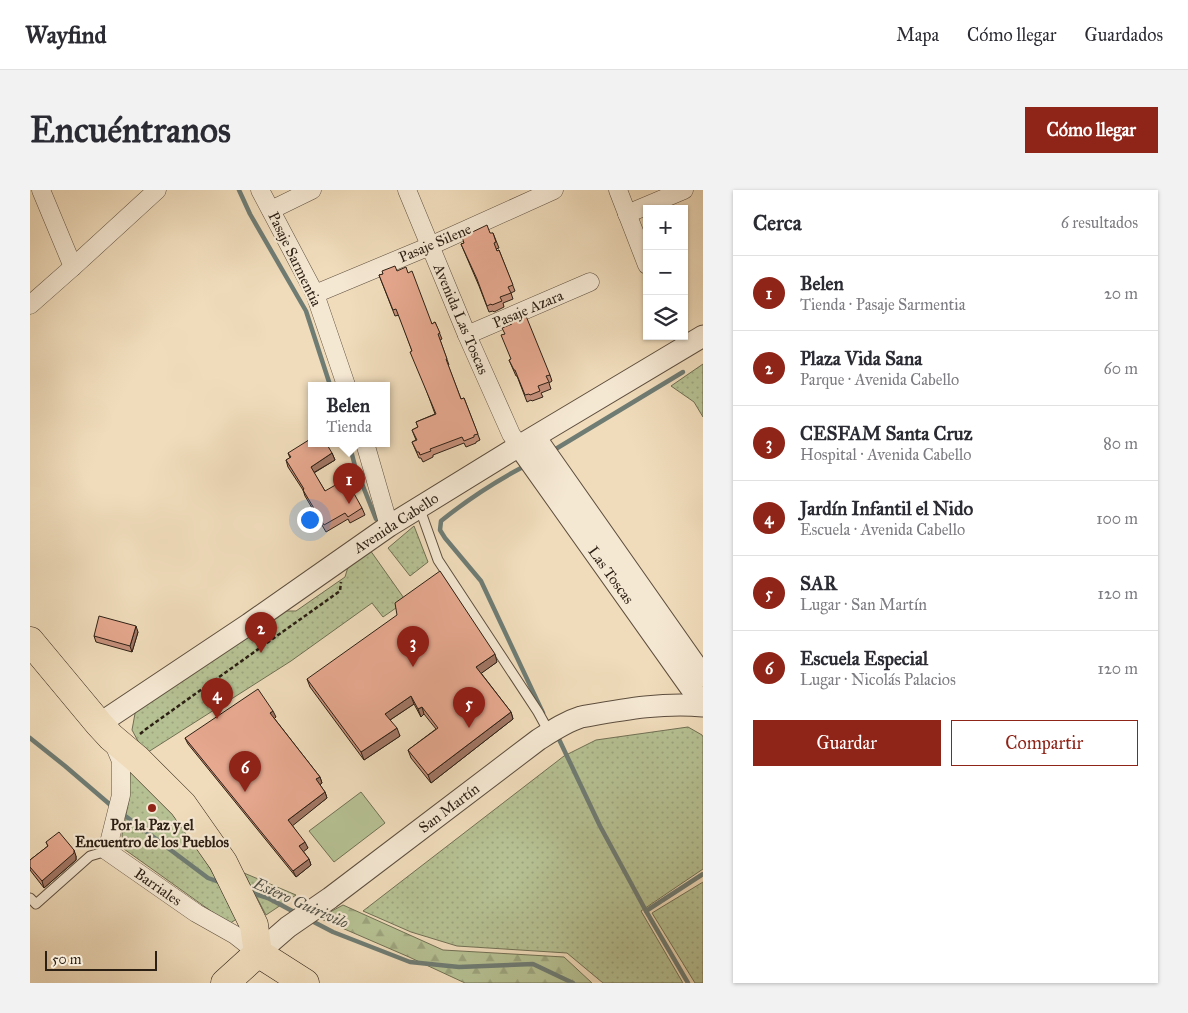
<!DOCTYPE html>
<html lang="es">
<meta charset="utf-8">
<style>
:root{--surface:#fff;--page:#f2f2f3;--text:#2b2b33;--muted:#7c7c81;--line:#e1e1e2;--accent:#8f2418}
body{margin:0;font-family:"IM FELL Great Primer",serif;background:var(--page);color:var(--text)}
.controls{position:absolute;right:15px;top:15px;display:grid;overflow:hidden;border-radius:0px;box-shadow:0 1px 4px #0004}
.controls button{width:45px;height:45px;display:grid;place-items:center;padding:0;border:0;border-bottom:1px solid var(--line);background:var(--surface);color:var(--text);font:25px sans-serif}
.scale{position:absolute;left:15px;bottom:12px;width:112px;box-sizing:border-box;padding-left:5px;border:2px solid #2c1f14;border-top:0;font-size:14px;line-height:18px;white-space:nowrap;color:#2c1f14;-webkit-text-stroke:4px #f5e8d3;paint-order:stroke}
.you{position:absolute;left:279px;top:329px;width:18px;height:18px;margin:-12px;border:4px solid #fff;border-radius:50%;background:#1a73e8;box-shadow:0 0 0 8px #1a73e833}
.badge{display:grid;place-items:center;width:32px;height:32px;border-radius:50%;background:var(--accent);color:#fff;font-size:16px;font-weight:700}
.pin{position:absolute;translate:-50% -41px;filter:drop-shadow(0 1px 2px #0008)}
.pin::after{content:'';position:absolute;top:26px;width:18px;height:15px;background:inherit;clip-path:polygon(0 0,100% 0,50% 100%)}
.popup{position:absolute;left:278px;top:192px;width:82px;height:65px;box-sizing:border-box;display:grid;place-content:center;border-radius:0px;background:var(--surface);filter:drop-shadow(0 1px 4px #0005);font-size:16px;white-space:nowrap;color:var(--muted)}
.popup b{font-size:19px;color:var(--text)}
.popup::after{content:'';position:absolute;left:50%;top:100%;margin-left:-10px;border:10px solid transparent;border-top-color:var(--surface)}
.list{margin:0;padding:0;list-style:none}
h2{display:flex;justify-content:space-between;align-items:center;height:65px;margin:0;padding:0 20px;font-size:21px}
h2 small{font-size:16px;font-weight:400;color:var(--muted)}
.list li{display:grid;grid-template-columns:32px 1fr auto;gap:15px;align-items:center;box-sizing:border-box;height:75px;padding:0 20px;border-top:1px solid var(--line)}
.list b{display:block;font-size:19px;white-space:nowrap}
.list p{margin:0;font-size:16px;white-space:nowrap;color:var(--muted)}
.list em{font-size:16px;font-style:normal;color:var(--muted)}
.actions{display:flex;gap:10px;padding:15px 20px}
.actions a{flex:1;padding:11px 0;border:1px solid var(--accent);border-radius:0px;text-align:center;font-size:18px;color:var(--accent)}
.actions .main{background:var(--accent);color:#fff}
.icon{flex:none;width:28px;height:28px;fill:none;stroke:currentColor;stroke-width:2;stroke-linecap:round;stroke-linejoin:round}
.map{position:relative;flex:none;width:673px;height:793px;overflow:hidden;border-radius:0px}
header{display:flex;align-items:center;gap:30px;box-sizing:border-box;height:70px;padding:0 25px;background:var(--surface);border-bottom:1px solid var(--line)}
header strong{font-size:24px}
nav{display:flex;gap:28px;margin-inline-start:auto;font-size:18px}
.intro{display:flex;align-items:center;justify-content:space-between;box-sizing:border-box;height:120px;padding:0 30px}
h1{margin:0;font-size:35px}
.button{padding:12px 22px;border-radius:0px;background:var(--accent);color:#fff;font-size:18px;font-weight:700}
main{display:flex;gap:30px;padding:0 30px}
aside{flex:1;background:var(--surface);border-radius:0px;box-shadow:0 1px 4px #0004}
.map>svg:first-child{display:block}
</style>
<header>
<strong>Wayfind</strong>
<nav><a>Mapa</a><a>Cómo llegar</a><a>Guardados</a></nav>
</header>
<div class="intro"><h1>Encuéntranos</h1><a class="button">Cómo llegar</a></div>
<main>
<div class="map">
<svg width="673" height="793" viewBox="0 0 673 793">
<defs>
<pattern id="grass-dots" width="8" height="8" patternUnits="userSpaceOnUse" patternTransform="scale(1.25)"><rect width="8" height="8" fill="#b6c193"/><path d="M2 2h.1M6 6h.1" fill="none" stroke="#9da57e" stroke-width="1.8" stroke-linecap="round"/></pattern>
<pattern id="forest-firs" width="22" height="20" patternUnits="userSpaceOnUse" patternTransform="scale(1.25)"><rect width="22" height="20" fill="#b6c193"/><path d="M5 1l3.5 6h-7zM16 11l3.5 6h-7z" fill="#9da57e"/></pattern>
</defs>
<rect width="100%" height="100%" fill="#f0dcbb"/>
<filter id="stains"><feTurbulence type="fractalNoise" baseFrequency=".004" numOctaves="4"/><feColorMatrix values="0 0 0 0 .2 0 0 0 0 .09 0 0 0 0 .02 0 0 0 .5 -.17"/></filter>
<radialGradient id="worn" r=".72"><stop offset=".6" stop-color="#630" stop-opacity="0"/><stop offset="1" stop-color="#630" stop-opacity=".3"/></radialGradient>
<g fill="url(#grass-dots)" stroke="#717054">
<polygon points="673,174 673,227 664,212 641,196"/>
<polygon points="384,336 398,372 380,386 358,358"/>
<polygon points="340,360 376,411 353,427 342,413 261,471 115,564 102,540 106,518 254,421 266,421 315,387 318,377"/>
<polygon points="658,537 672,545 673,547 673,679 611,721 653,793 573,793 537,763 427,756 381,742 333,721 534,566 566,550"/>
<polygon points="100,579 148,621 208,728 199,734 94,659 92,645 99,610"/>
<polygon points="214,683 266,705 236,725"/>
<polygon points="673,692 673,793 665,793 622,723"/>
</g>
<polygon fill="url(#forest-firs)" stroke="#717054" points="313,715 413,760 534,767 562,793 435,793 379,767 289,728"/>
<polygon fill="#b6c193" stroke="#717054" points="331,602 355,633 304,672 279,641"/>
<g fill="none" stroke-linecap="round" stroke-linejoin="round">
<g stroke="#6f7c74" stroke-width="4.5">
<polyline points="209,0 220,24 276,121 300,195"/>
<polyline points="319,253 325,276 346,329"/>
<polyline points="524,260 653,182"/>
<path d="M491,278C463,293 437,310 411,331L410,340L415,348L451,391L513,523"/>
<polyline points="527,545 570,636 616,721 658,793"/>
<polyline points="0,548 35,576 84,618"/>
<polyline points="90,622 178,688 192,693"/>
<polyline points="219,702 238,708 266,723"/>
<polyline points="616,721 673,684"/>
<polyline points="280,730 303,742 380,772 429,777 503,774 543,793"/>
</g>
<defs>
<g id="service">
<polyline points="387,318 392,325 408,370 508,522 519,542"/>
<polyline points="0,708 6,714 60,666 77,661"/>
</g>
<g id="minor">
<polyline points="11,0 43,77"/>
<polyline points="230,0 285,104 316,195"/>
<polyline points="377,0 437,145 481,244 489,256"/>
<polyline points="588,0 617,75"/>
<polyline points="241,20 282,0"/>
<polyline points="597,24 654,0"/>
<polyline points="285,104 400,56 524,0"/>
<polyline points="0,115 43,77 127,0"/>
<polyline points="437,145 560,92"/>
<polyline points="335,253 359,336"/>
<polyline points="83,552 91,571 91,605 77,661 166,723 205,745 228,763"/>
</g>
<g id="tertiary">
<polyline points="505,247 673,486"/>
<polyline points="489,256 673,515"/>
<polyline points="69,534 219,434 359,336 489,256 673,146"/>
<path d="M228,763L258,737L300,708L508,550C522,541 535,532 551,527C591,520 632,512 673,516"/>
</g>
<g id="primary">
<polyline points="0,451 69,534 81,547 107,569 153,615 193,672 224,735 228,763 275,793"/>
<polyline points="195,793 228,763"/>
</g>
</defs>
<use href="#service" stroke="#5d4e3e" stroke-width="11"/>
<use href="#minor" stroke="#5d4e3e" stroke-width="19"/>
<use href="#tertiary" stroke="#5d4e3e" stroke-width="23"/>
<use href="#primary" stroke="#2c1f14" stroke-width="29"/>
<polyline stroke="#2c1f14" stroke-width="2.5" stroke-dasharray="4 2.5" stroke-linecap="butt" points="110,544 116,539 310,401 311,392"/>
<use href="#service" stroke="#f5e8d3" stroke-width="9"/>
<use href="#minor" stroke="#f5e8d3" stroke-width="18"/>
<use href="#tertiary" stroke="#f5e8d3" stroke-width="21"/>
<use href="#primary" stroke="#f0dcbb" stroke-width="28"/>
</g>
<g fill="#c6907b" stroke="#2c1f14">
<polygon points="463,43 469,58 466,59 467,61 469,60 485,101 481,103 483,109 473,113 474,117 464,122 463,121 459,122 449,96 431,54"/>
<polygon points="367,81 402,134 405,132 412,149 410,150 419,175 418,175 431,209 434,208 450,250 446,252 446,253 436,257 434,253 403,265 403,267 393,272 391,268 389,268 382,252 386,250 382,240 388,237 386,232 405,224 369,125 365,126 349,85"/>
<polygon points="479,170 520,185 522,191 519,193 521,199 511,203 513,207 502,211 501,210 497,212 487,186 486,186"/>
<polygon points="258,263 302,263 305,270 284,283 295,301 332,318 335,325 320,333 318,329 296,342 275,306 273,300 258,277 256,270 260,268"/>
<polygon points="108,442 102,462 66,452 64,446"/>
<polygon points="467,472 451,483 481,522 483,529 401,593 381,568 378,560 406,539 394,524 391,527 384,514 360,530 370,546 334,570 280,497 277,489"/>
<polygon points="246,527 244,528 290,587 292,593 290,595 295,602 297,608 262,635 278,658 273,661 279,669 281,675 266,687 158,554 155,548"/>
<polygon points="16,652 46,666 46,670 14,698 0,680 0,670 18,656"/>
</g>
<g fill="#a17664" stroke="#2c1f14">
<polygon points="302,263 305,270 283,283 281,277"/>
<polygon points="106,436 108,442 102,462 100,456"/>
<polygon points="465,464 467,472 449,485 446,477"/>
<polygon points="381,506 384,514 357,532 355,524"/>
<polygon points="392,517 394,524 391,527 388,519"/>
<polygon points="243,521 246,527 243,530 240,523"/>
<polygon points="481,522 483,529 401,593 398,585"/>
<polygon points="367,538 370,546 334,570 331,562"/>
<polygon points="290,587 292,593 288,596 286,589"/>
<polygon points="295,602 297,608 261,637 258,630"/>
<polygon points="275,652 278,658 272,663 269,656"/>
<polygon points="44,660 46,666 46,670 14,698 12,691"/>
<polygon points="279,669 281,675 266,687 263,681"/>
</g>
<g fill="#e6a88f" stroke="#2c1f14">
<polygon points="457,35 460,43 463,43 466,52 464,53 467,61 469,60 483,95 478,97 481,103 470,107 472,111 462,115 461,114 457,116 447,89 431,54 434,53 432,47"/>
<polygon points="365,76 367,81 376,77 378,83 382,81 402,134 405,132 410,143 408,144 417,169 416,169 431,209 434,208 448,244 444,245 444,247 434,251 432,247 400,259 401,261 390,265 389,262 387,262 382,252 387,250 382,240 388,237 386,232 406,224 380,162 382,161 366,119 363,120 349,85 353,84 352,81"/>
<polygon points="493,125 494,127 496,126 520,185 516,186 519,192 508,196 510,201 500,205 499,204 495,205 485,180 484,180 479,170 481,169 471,145 475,144 472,138 482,134 480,131"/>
<polygon points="282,248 282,253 296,253 302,263 281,277 295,301 316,289 332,318 318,327 315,323 294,335 273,300 274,299 256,270 261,267 258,263"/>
<polygon points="410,381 465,464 446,477 481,522 398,585 378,560 408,538 392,517 388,519 381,506 355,524 367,538 331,562 277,489 367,425 365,413"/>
<polygon points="69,426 106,436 100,456 64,446"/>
<polygon points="228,499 243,521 240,523 290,587 286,589 295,602 258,630 275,652 269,656 279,669 263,681 155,548"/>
<polygon points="29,642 44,660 44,663 12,691 0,677 0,670 18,656 16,652"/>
</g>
<circle fill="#8f2418" stroke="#f5e8d3" stroke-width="2" cx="122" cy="618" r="5"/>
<g text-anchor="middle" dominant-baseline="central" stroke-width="4.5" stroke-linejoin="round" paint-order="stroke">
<g font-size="15" fill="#2c1f14" stroke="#f5e8d3">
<text transform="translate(405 53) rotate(-23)">Pasaje Silene</text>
<text transform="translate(265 69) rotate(64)">Pasaje Sarmentia</text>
<text transform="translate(498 119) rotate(-23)">Pasaje Azara</text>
<text transform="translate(431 129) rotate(67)">Avenida Las Toscas</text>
<text transform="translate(366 333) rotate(-33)">Avenida Cabello</text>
<text transform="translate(581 385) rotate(54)">Las Toscas</text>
<text transform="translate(419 618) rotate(-37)">San Martín</text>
<text transform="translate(128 697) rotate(35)">Barriales</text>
</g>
<g font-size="15" font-weight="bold" fill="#2c1f14" stroke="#f5e8d3">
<text x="122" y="635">Por la Paz y el<tspan x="122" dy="17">Encuentro de los Pueblos</tspan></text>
</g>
<g font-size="16" font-style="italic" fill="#4d4e44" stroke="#f5e8d3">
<text transform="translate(271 713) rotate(24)">Estero Guirivilo</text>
</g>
</g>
<rect width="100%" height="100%" filter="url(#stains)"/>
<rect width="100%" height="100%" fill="url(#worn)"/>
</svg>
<div class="controls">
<button>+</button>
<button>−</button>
<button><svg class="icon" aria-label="layers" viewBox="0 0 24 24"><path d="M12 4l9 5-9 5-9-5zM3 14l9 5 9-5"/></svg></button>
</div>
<div class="scale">50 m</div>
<div class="you"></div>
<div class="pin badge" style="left:319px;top:314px">1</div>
<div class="popup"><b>Belen</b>Tienda</div>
<div class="pin badge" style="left:231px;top:463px">2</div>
<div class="pin badge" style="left:383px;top:477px">3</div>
<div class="pin badge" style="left:187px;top:529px">4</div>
<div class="pin badge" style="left:439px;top:538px">5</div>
<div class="pin badge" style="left:215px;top:602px">6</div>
</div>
<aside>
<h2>Cerca<small>6 resultados</small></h2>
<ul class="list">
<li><span class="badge">1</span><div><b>Belen</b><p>Tienda · Pasaje Sarmentia</p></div><em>20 m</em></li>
<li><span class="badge">2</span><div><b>Plaza Vida Sana</b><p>Parque · Avenida Cabello</p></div><em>60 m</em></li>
<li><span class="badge">3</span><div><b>CESFAM Santa Cruz</b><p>Hospital · Avenida Cabello</p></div><em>80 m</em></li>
<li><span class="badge">4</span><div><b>Jardín Infantil el Nido</b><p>Escuela · Avenida Cabello</p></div><em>100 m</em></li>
<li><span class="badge">5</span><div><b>SAR</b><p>Lugar · San Martín</p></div><em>120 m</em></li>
<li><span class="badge">6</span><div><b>Escuela Especial</b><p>Lugar · Nicolás Palacios</p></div><em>120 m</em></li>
</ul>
<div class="actions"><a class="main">Guardar</a><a>Compartir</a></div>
</aside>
</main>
